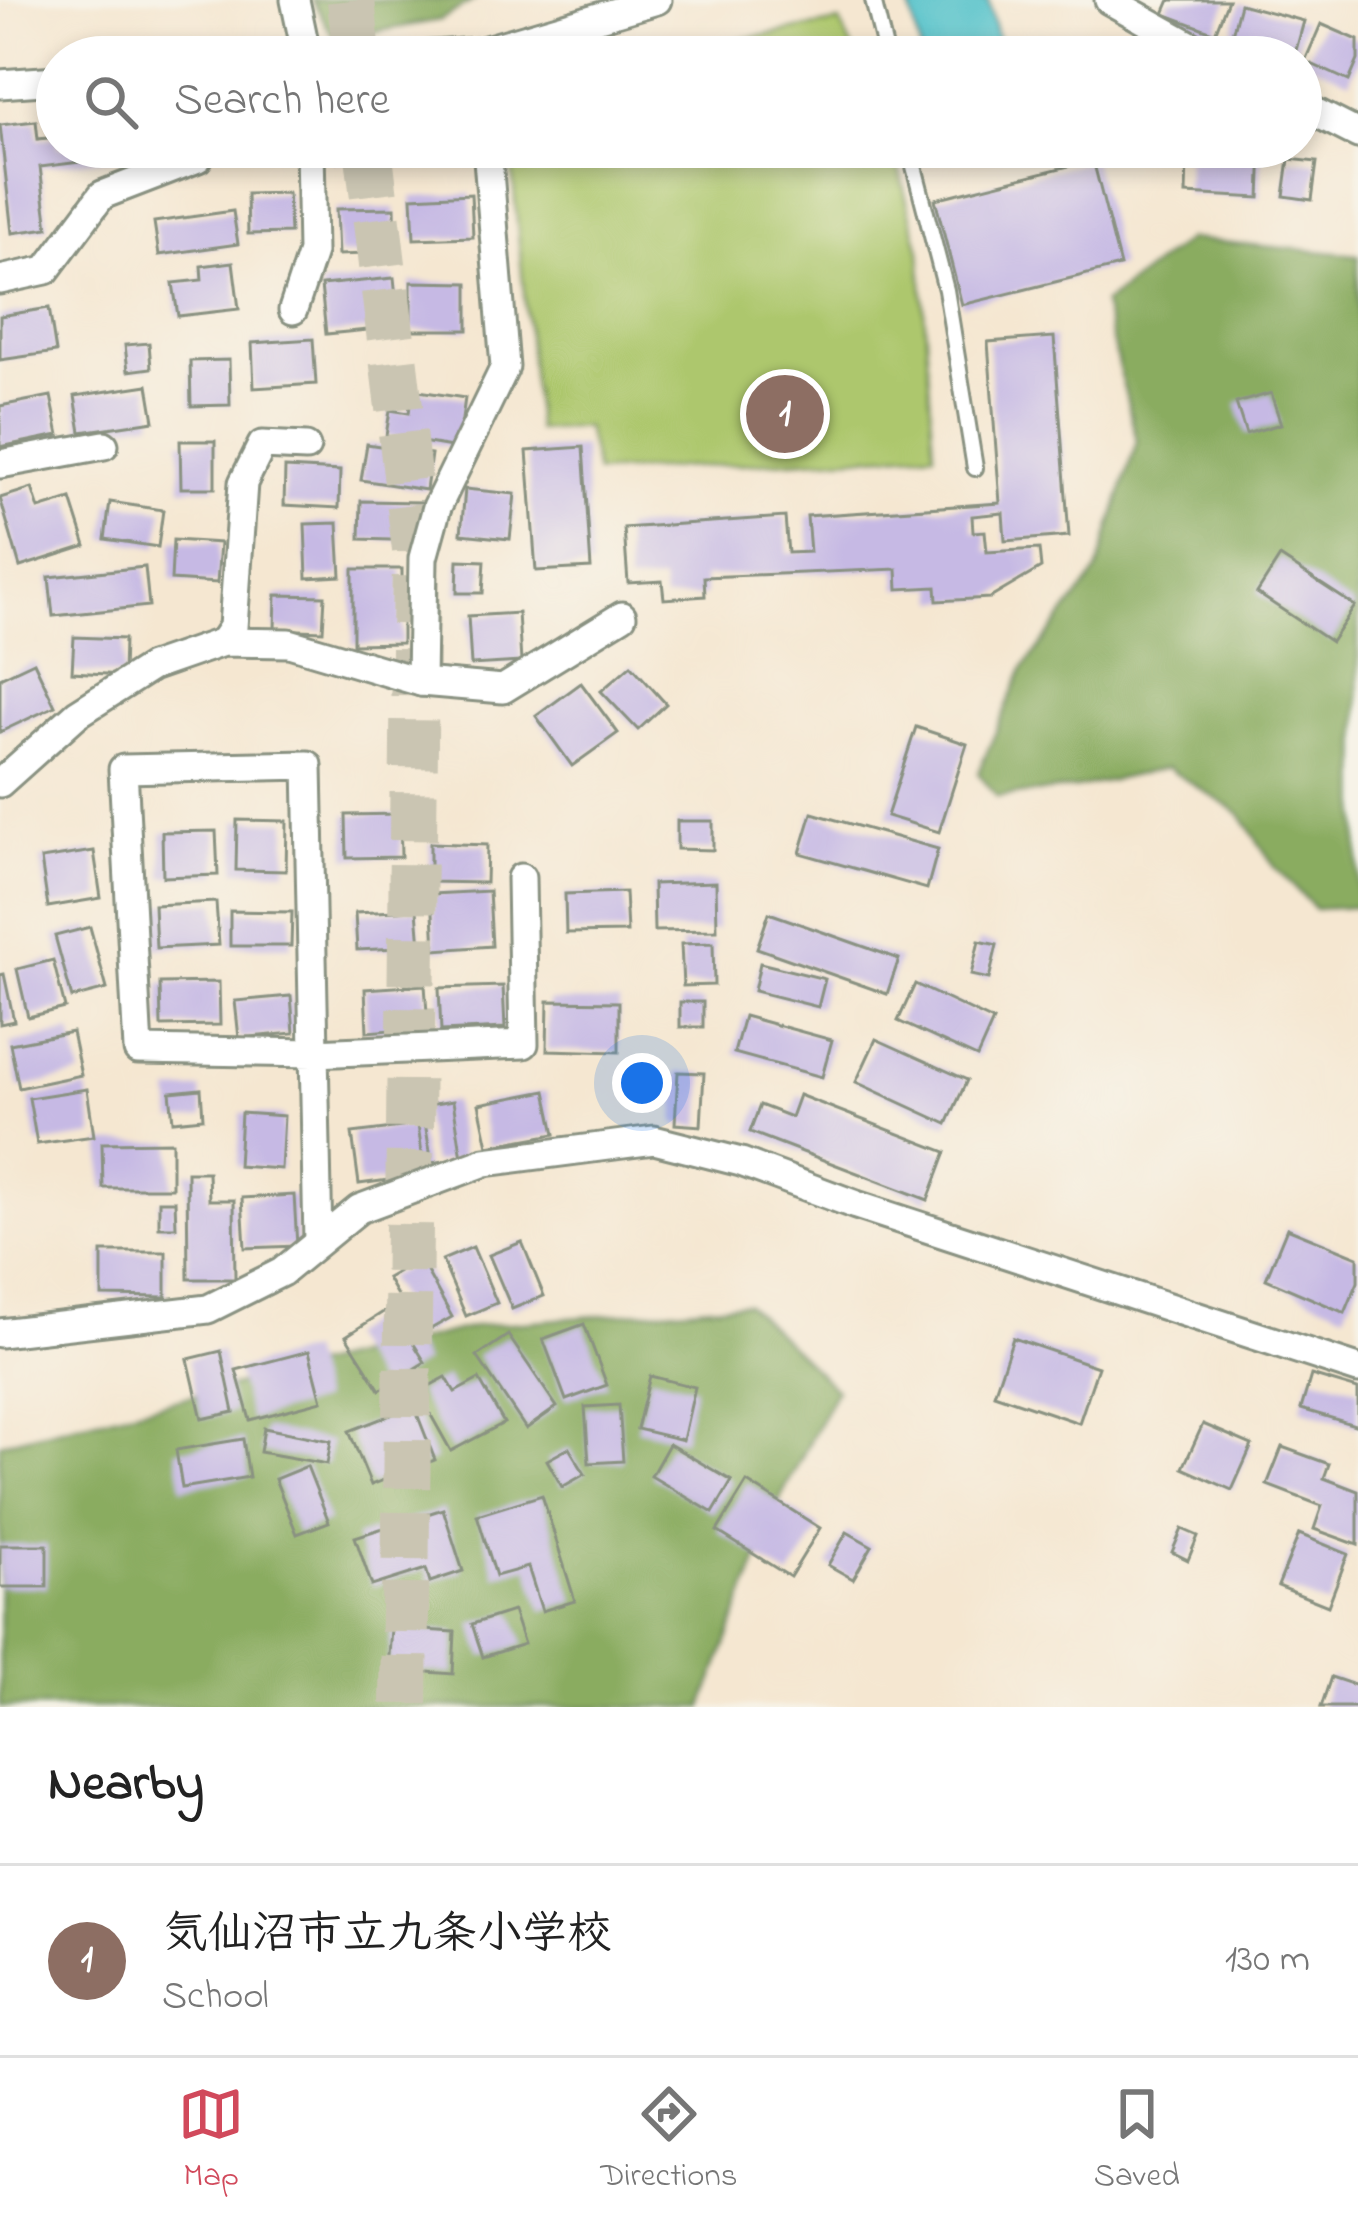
<!DOCTYPE html>
<meta charset="utf-8">
<style>
:root{--surface:#fff;--page:#f6f6f6;--text:#222;--muted:#767676;--line:#e0e0e0;--accent:#d1495b}
body{margin:0;font-family:"Indie Flower","Klee One",sans-serif;background:var(--page);color:var(--text)}
.you{position:absolute;left:642px;top:1083px;width:42px;height:42px;margin:-30px;border:9px solid #fff;border-radius:50%;background:#1a73e8;box-shadow:0 0 0 18px #1a73e833}
.badge{display:grid;place-items:center;width:78px;height:78px;border-radius:50%;background:var(--accent);color:#fff;font-size:39px;font-weight:700}
.pin{position:absolute;translate:-50% -50%;border:6px solid #fff;box-shadow:0 3px 12px #0006}
.list{margin:0;padding:0;list-style:none}
h2{display:flex;justify-content:space-between;align-items:center;height:156px;margin:0;padding:0 48px;font-size:51px}
h2 small{font-size:39px;font-weight:400;color:var(--muted)}
.list li{display:grid;grid-template-columns:78px 1fr auto;gap:36px;align-items:center;box-sizing:border-box;height:192px;padding:0 48px;border-top:3px solid var(--line)}
.list b{display:block;font-size:45px;white-space:nowrap}
.list p{margin:0;font-size:39px;white-space:nowrap;color:var(--muted)}
.list em{font-size:39px;font-style:normal;color:var(--muted)}
.icon{flex:none;width:66px;height:66px;fill:none;stroke:currentColor;stroke-width:2;stroke-linecap:round;stroke-linejoin:round}
.map{position:relative;flex:none;width:1358px;height:1707px;overflow:hidden}
.search{position:absolute;background:var(--surface);box-shadow:0 6px 18px #0003;left:36px;right:36px;top:36px;height:132px;display:flex;align-items:center;gap:30px;box-sizing:border-box;padding:0 42px;border-radius:66px;color:var(--muted);font-size:45px}
.sheet{height:348px;background:var(--surface)}
nav{display:flex;justify-content:space-around;align-items:center;box-sizing:border-box;height:168px;border-top:3px solid var(--line);background:var(--surface);font-size:33px;color:var(--muted)}
nav a{display:grid;justify-items:center;gap:6px}
nav .on{color:var(--accent)}
.map>svg:first-child{display:block}
</style>
<div class="map">
<svg width="1358" height="1707" viewBox="0 0 1358 1707">
<rect width="100%" height="100%" fill="#f7f3e8"/>
<filter id="ink" filterUnits="userSpaceOnUse"><feTurbulence type="fractalNoise" baseFrequency=".00833" numOctaves="2"/><feDisplacementMap in="SourceGraphic" scale="24" xChannelSelector="R" yChannelSelector="G"/><feConvolveMatrix kernelMatrix="1 2 1 2 8 2 1 2 1" color-interpolation-filters="sRGB"/></filter>
<filter id="wash" filterUnits="userSpaceOnUse"><feTurbulence type="fractalNoise" baseFrequency=".004" numOctaves="4" result="noise"/><feDisplacementMap in="SourceGraphic" scale="48" xChannelSelector="R" yChannelSelector="G"/><feGaussianBlur stdDeviation="2.7" result="paint"/><feColorMatrix in="noise" values="0 0 0 0 0 0 0 0 0 0 0 0 0 0 0 0 0 1.4 0 .05"/><feComposite in="paint" operator="in"/></filter>
<g filter="url(#wash)">
<rect width="100%" height="100%" fill="#f5e7d1"/>
<g fill="#adc76d" stroke="#668250" stroke-width="3">
<polygon points="840,22 856,57 639,57"/>
<polygon points="510,147 893,147 920,251 934,452 596,473 586,427 537,430"/>
</g>
<g fill="#8aac60" stroke="#54744a" stroke-width="3">
<polygon points="312,0 474,0 440,20 335,39"/>
<polygon points="1188,239 1358,255 1358,907 1315,909 1275,867 1239,813 1167,768 1076,788 997,797 978,773 1023,669 1097,572 1137,441 1103,304"/>
<polygon points="746,1303 836,1390 781,1497 703,1707 0,1707 0,1443 477,1326"/>
</g>
<polygon fill="#56c3cb" stroke="#3a8080" stroke-width="3" points="935,0 988,0 1002,57 922,57 910,6"/>
<g id="blocks">
<g fill="#c6b9e4">
<polygon points="1170,0 1228,0 1215,33 1164,14"/>
<polygon points="1240,4 1304,21 1295,54 1231,38"/>
<polygon points="1321,24 1358,40 1358,60 1349,81 1305,61"/>
<polygon points="36,121 38,139 57,137 57,147 176,150 40,167 48,228 12,233 0,125"/>
<polygon points="332,147 392,147 393,156 333,162"/>
<polygon points="1214,147 1262,147 1260,198 1186,194 1187,158 1214,159"/>
<polygon points="1289,159 1317,162 1312,200 1284,196"/>
<polygon points="1093,160 1120,266 962,305 935,199"/>
<polygon points="288,193 290,233 248,234 247,194"/>
<polygon points="471,194 473,237 414,239 412,197"/>
<polygon points="395,208 396,253 338,255 336,209"/>
<polygon points="233,211 238,244 159,255 154,222"/>
<polygon points="233,262 239,309 178,316 173,283 202,280 201,266"/>
<polygon points="394,278 399,327 326,334 321,285"/>
<polygon points="411,282 468,283 468,330 411,330"/>
<polygon points="49,308 56,352 0,360 0,316"/>
<polygon points="1054,337 1069,536 1005,541 1003,513 972,516 973,532 985,531 987,552 1039,549 1041,568 990,598 937,601 936,587 898,589 897,569 704,577 705,596 664,599 662,581 628,583 624,528 785,517 788,553 810,552 807,516 1000,503 988,342"/>
<polygon points="313,339 316,384 254,388 252,343"/>
<polygon points="149,343 151,368 128,371 125,345"/>
<polygon points="229,360 230,405 191,406 190,361"/>
<polygon points="148,385 154,421 81,432 75,396"/>
<polygon points="412,390 465,398 458,448 386,436 390,410 409,413"/>
<polygon points="1271,393 1281,424 1246,434 1236,403"/>
<polygon points="51,396 59,435 0,447 0,406"/>
<polygon points="180,441 215,441 215,488 181,488"/>
<polygon points="367,444 431,454 426,490 361,480"/>
<polygon points="583,447 591,568 536,571 527,451"/>
<polygon points="285,468 340,471 339,508 284,505"/>
<polygon points="32,488 39,509 71,499 86,546 20,567 0,498"/>
<polygon points="465,489 515,494 510,539 461,534"/>
<polygon points="361,501 422,502 421,541 360,539"/>
<polygon points="110,502 163,510 158,547 105,539"/>
<polygon points="338,523 341,576 307,578 305,524"/>
<polygon points="173,540 220,543 217,583 171,580"/>
<polygon points="1280,557 1355,606 1331,642 1257,593"/>
<polygon points="458,560 485,561 483,593 457,593"/>
<polygon points="145,567 149,606 53,616 49,577"/>
<polygon points="353,569 402,569 402,643 353,644"/>
<polygon points="276,595 325,596 323,631 275,629"/>
<polygon points="518,613 521,662 471,665 468,616"/>
<polygon points="74,637 124,639 123,675 72,672"/>
<polygon points="34,662 55,706 0,732 0,678"/>
<polygon points="631,665 666,704 638,730 601,691"/>
<polygon points="581,683 618,733 572,766 536,716"/>
<polygon points="916,727 967,744 939,832 887,816"/>
<polygon points="812,813 938,849 927,889 800,853"/>
<polygon points="400,814 401,857 347,858 346,815"/>
<polygon points="237,820 287,821 286,871 236,870"/>
<polygon points="677,821 713,821 713,850 677,849"/>
<polygon points="216,831 218,875 163,877 162,832"/>
<polygon points="430,843 487,845 486,883 430,882"/>
<polygon points="94,851 101,898 48,907 41,859"/>
<polygon points="716,882 717,930 654,931 653,884"/>
<polygon points="489,891 492,946 435,950 432,894"/>
<polygon points="625,892 627,932 566,933 565,894"/>
<polygon points="216,902 219,945 156,948 154,905"/>
<polygon points="417,910 420,947 357,950 355,913"/>
<polygon points="230,911 292,912 291,946 230,946"/>
<polygon points="769,913 899,959 887,994 757,948"/>
<polygon points="90,927 107,989 72,998 55,936"/>
<polygon points="979,941 997,945 989,979 971,975"/>
<polygon points="713,943 714,985 683,986 681,944"/>
<polygon points="53,960 65,1008 28,1017 17,969"/>
<polygon points="760,963 825,979 818,1007 754,991"/>
<polygon points="4,974 14,1021 0,1024 0,975"/>
<polygon points="219,982 220,1025 161,1026 160,983"/>
<polygon points="915,984 993,1021 977,1057 898,1021"/>
<polygon points="425,985 428,1027 367,1032 365,989"/>
<polygon points="503,986 505,1028 441,1031 439,988"/>
<polygon points="291,996 294,1033 239,1038 235,1001"/>
<polygon points="548,1001 619,1002 619,1052 547,1050"/>
<rect x="680" y="1002" width="23" height="25"/>
<polygon points="744,1016 832,1040 822,1077 734,1053"/>
<polygon points="72,1032 81,1075 19,1088 10,1044"/>
<polygon points="876,1039 967,1080 947,1124 856,1082"/>
<polygon points="678,1072 704,1073 701,1126 675,1124"/>
<polygon points="87,1089 94,1136 37,1144 29,1098"/>
<polygon points="201,1089 203,1118 173,1121 170,1092"/>
<polygon points="546,1091 555,1134 488,1146 479,1104"/>
<polygon points="799,1095 946,1152 928,1200 750,1132 760,1105 791,1117"/>
<polygon points="453,1101 462,1158 432,1163 422,1106"/>
<polygon points="241,1113 284,1116 281,1169 238,1166"/>
<polygon points="418,1125 425,1175 359,1184 352,1133"/>
<polygon points="172,1142 172,1188 103,1188 102,1143"/>
<polygon points="187,1172 208,1172 209,1200 234,1200 235,1279 188,1279"/>
<polygon points="294,1195 297,1246 245,1248 242,1198"/>
<polygon points="159,1201 175,1201 176,1227 159,1227"/>
<polygon points="1287,1228 1358,1257 1358,1282 1345,1313 1266,1279"/>
<polygon points="522,1242 544,1296 512,1309 489,1255"/>
<polygon points="473,1247 497,1303 466,1316 442,1260"/>
<polygon points="102,1252 166,1252 166,1297 102,1296"/>
<polygon points="420,1259 452,1317 420,1335 387,1278"/>
<polygon points="391,1307 425,1362 380,1390 346,1336"/>
<polygon points="584,1324 607,1385 566,1400 543,1339"/>
<polygon points="508,1335 557,1407 526,1429 477,1356"/>
<polygon points="1013,1338 1098,1367 1079,1423 994,1394"/>
<polygon points="221,1351 234,1412 202,1419 188,1359"/>
<polygon points="309,1351 322,1401 250,1420 236,1370"/>
<polygon points="1311,1375 1358,1389 1358,1426 1301,1409"/>
<polygon points="650,1376 695,1387 683,1440 637,1429"/>
<polygon points="446,1377 455,1392 479,1379 504,1423 451,1451 418,1392"/>
<polygon points="619,1405 623,1461 589,1463 585,1407"/>
<polygon points="414,1406 435,1460 371,1485 349,1431"/>
<polygon points="1203,1424 1252,1445 1232,1490 1183,1468"/>
<polygon points="264,1428 331,1441 327,1464 260,1452"/>
<polygon points="243,1439 249,1477 182,1488 176,1450"/>
<polygon points="669,1444 732,1481 713,1513 651,1476"/>
<polygon points="1282,1447 1329,1464 1324,1478 1358,1491 1358,1545 1314,1529 1322,1506 1267,1485"/>
<polygon points="569,1448 585,1474 562,1487 547,1460"/>
<polygon points="307,1466 329,1522 297,1534 275,1479"/>
<polygon points="747,1482 820,1528 790,1577 717,1531"/>
<polygon points="542,1495 575,1601 542,1611 528,1567 496,1576 477,1515"/>
<polygon points="443,1509 463,1571 430,1582 426,1569 372,1586 355,1537"/>
<polygon points="1182,1529 1198,1536 1188,1560 1172,1552"/>
<polygon points="847,1532 872,1546 853,1579 828,1565"/>
<polygon points="1299,1534 1348,1554 1328,1606 1278,1586"/>
<rect x="0" y="1545" width="47" height="42"/>
<polygon points="513,1611 524,1644 483,1657 472,1624"/>
<polygon points="391,1628 455,1632 453,1674 388,1669"/>
<polygon points="1331,1677 1358,1686 1358,1707 1321,1707"/>
</g>
</g>
</g>
<g filter="url(#ink)">
<use href="#blocks" fill-opacity="0" stroke="#8a9282" stroke-width="3"/>
<g fill="none" stroke-linecap="round" stroke-linejoin="round">
<g stroke="#cac5b2" stroke-width="48" stroke-dasharray="48 24" stroke-linecap="butt">
<polyline points="351,0 357,57"/>
<polyline points="368,147 416,550 404,1707"/>
</g>
<defs>
<g id="service">
<polyline points="873,0 887,57"/>
<polyline points="909,147 946,290 975,468"/>
</g>
<g id="minor">
<polyline points="295,0 307,57"/>
<polyline points="1109,0 1211,57"/>
<polyline points="403,57 479,52 657,0"/>
<polyline points="0,84 57,80"/>
<polyline points="1301,105 1358,134"/>
<polyline points="487,147 505,367 437,507 423,558 421,682 503,689 622,616"/>
<polyline points="0,280 46,270 102,195 198,158 204,147"/>
<polyline points="293,310 312,252 310,147"/>
<polyline points="0,464 104,445"/>
<polyline points="223,642 233,627 243,483 262,445 306,447"/>
<polyline points="0,783 77,714 151,667 223,642 289,643 421,682"/>
<polyline points="318,1242 308,765 123,769 138,1050 314,1053 524,1044 521,878"/>
<polyline points="0,1333 208,1309 282,1272 359,1209 485,1162 654,1140 741,1162 856,1205 1358,1369"/>
</g>
</defs>
<use href="#service" stroke="#8a9282" stroke-width="20"/>
<use href="#minor" stroke="#8a9282" stroke-width="33"/>
<use href="#service" stroke="#fff" stroke-width="14"/>
<use href="#minor" stroke="#fff" stroke-width="27"/>
</g>
</g>
</svg>
<div class="you"></div>
<div class="pin badge" style="left:785px;top:414px;background:#8d6e63">1</div>
<div class="search"><svg class="icon" aria-label="search" viewBox="0 0 24 24"><circle cx="10" cy="10" r="6"/><path d="M15 15l6 6"/></svg>Search here</div>
</div>
<section class="sheet">
<h2>Nearby<small></small></h2>
<ul class="list">
<li><span class="badge" style="background:#8d6e63">1</span><div><b>気仙沼市立九条小学校</b><p>School</p></div><em>130 m</em></li>
</ul>
</section>
<nav>
<a class="on"><svg class="icon" aria-label="map" viewBox="0 0 24 24"><path d="M3 6l6-2 6 2 6-2v14l-6 2-6-2-6 2zM9 4v14M15 6v14"/></svg>Map</a>
<a><svg class="icon" aria-label="directions" viewBox="0 0 24 24"><path d="M12 3l9 9-9 9-9-9zM9 14v-3h6M13 9l2 2-2 2"/></svg>Directions</a>
<a><svg class="icon" aria-label="saved" viewBox="0 0 24 24"><path d="M7 4h10v16l-5-4-5 4z"/></svg>Saved</a>
</nav>
